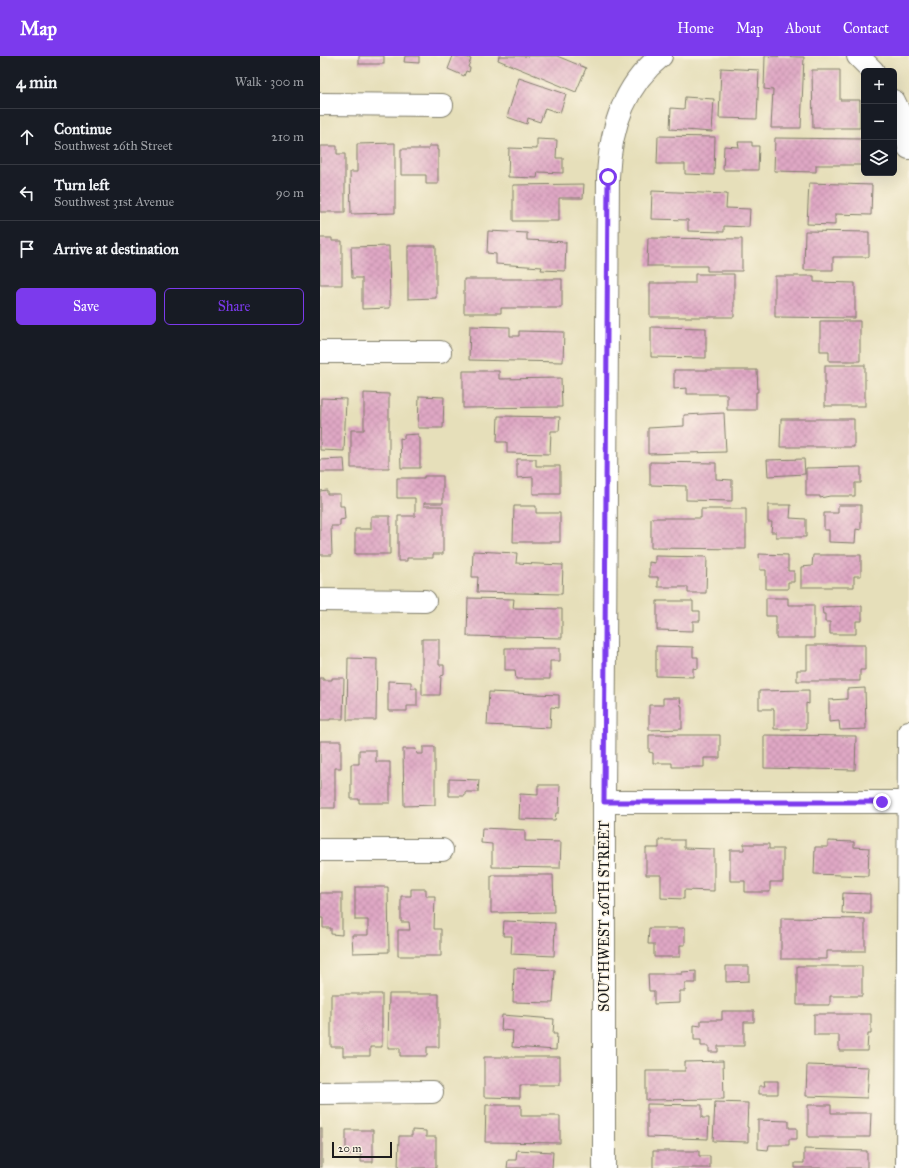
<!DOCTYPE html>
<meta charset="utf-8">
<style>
:root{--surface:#171b24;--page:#20242c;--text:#f1f3f6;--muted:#9ea1a6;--line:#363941;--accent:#7c3aed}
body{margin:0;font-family:"IM FELL Great Primer",serif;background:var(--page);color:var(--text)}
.controls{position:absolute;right:12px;top:12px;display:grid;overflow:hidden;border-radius:6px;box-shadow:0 4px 16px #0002}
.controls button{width:36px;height:36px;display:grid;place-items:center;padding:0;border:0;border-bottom:1px solid var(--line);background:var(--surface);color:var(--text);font:20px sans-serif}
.scale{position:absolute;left:12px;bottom:10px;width:60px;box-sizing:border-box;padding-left:4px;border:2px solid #1c1c1c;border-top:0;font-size:11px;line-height:14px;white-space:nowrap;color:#1c1c1c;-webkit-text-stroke:3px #fcf5e5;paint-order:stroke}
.stop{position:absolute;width:12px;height:12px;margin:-9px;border:3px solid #7c3aed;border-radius:50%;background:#fff}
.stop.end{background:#7c3aed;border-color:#fff;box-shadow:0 1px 4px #0008}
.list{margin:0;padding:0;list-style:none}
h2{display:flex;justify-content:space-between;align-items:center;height:52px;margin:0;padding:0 16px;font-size:17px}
h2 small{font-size:13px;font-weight:400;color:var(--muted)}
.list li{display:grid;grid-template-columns:26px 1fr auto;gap:12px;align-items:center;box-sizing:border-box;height:56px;padding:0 16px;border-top:1px solid var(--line)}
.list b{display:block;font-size:15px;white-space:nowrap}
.list p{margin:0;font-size:13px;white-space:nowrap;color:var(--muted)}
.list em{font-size:13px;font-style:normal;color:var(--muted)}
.actions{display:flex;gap:8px;padding:12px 16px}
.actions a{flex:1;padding:9px 0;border:1px solid var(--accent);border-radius:6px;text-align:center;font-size:14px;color:var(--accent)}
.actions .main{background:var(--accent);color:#fff}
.icon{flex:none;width:22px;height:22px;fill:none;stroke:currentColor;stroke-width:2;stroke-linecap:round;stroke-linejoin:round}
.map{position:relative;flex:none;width:589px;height:1112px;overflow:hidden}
header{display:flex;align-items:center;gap:24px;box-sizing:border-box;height:56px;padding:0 20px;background:var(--accent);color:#fff}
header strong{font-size:19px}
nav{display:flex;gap:22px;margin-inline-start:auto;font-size:14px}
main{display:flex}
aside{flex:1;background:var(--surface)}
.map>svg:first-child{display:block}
</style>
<header>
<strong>Map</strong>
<nav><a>Home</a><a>Map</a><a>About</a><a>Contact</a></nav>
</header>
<main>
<aside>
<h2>4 min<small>Walk · 300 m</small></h2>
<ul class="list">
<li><svg class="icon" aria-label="ahead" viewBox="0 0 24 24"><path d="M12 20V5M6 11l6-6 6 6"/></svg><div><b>Continue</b><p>Southwest 26th Street</p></div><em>210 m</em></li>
<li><svg class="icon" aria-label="left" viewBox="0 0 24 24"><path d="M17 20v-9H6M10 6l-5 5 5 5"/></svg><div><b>Turn left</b><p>Southwest 31st Avenue</p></div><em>90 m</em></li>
<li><svg class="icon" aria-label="arrive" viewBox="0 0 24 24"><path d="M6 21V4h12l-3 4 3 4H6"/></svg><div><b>Arrive at destination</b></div></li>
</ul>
<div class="actions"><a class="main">Save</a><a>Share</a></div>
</aside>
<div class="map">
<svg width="589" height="1112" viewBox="0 0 589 1112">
<defs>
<pattern id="building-cross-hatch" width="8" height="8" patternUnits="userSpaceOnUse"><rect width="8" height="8" fill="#dfa7c4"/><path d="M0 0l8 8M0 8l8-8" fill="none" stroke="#bf8fa8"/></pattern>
</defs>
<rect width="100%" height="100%" fill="#fcf5e5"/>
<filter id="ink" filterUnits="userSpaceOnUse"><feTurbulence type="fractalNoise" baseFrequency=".025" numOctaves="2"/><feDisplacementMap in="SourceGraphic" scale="8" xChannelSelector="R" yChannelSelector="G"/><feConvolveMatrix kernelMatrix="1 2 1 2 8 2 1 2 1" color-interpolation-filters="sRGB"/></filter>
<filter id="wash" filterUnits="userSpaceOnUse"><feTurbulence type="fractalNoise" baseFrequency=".012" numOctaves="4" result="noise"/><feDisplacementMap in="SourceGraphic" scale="16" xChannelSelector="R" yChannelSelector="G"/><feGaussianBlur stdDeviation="0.9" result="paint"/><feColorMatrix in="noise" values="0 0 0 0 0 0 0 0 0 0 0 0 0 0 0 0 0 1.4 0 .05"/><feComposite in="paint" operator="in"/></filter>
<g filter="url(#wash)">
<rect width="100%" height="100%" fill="#e6dfba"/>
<g id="blocks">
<g fill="url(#building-cross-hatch)">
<rect x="39" y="0" width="25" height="8"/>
<polygon points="85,0 99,0 99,7 84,6"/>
<polygon points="133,0 144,0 151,3 148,11 150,12 149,16 146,15 144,20 128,13"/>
<polygon points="179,0 237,0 266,12 256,36 178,4"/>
<polygon points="445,0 484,1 481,72 451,72 453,34 444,33"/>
<polygon points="401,12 439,14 437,63 399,62"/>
<polygon points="492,14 520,14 520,44 540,44 540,72 493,72"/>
<polygon points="199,22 246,38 240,57 225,52 220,66 208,62 207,68 187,61"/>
<polygon points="365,41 394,43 392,76 350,73 351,52 364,53"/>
<polygon points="338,80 395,81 394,119 365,118 365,108 337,108"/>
<polygon points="455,82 544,83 544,109 496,109 496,116 454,115"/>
<polygon points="217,83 237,84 236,102 243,102 243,117 218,116 217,122 188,121 189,92 217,93"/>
<polygon points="418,86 432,86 432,90 439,90 438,114 403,114 404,90 419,91"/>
<polygon points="75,87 75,157 31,158 30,116 37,116 37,88"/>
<polygon points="0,90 17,90 17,98 25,98 25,156 0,156"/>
<polygon points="109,90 117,90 117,94 118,94 118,128 106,128 106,119 81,119 81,93 109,93"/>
<polygon points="489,127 552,129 551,159 515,158 515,169 487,168"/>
<polygon points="264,128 263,142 239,142 239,165 193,165 193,129"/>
<polygon points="332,135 407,138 406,152 430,153 429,171 404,170 404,176 368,175 368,164 331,163"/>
<polygon points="168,175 207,177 207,184 246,186 245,215 221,214 222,211 176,208 176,198 167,197"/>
<polygon points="485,175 549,176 549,201 513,201 513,214 484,214"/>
<polygon points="0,182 12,182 12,185 22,185 22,229 0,229"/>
<polygon points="328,182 422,183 422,215 387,215 387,210 327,210"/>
<polygon points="69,190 70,252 42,253 42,222 32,222 31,191"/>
<polygon points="88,190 116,190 116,242 88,243"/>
<polygon points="375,218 414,218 414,261 330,261 330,227 375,227"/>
<polygon points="455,220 494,220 494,226 535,227 535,262 455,261"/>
<polygon points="144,223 242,223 242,252 181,252 181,257 144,257"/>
<polygon points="500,265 540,265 540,305 509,305 509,295 500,295"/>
<polygon points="150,270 190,271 190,280 199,280 199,275 244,276 243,306 149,304"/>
<polygon points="331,271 386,272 386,302 331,301"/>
<rect x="505" y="309" width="40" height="41"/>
<polygon points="354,314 437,314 438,336 436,336 436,354 407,354 407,338 367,338 367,332 354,333"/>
<polygon points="143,315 179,315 179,323 241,322 242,351 143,352"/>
<polygon points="44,337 69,338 69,412 31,412 31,374 44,374"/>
<polygon points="99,340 124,341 123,372 98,372"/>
<polygon points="1,342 26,343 24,395 0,394"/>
<polygon points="404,357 406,396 328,398 328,372 364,370 364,359"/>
<polygon points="178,360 240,361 239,375 231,375 230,398 187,397 187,386 177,386"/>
<polygon points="461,363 534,363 534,391 460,391"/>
<polygon points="98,378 98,382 100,382 100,412 81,412 80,382 84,383 84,379"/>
<polygon points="24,403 25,416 0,416 0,404"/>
<polygon points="197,403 216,403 216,410 240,410 240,438 213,438 213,421 197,422"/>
<polygon points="484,403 485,418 448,420 447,404"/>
<polygon points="330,406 396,407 396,423 412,424 412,445 366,444 366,430 330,429"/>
<polygon points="541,411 541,427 535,427 535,440 510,440 500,442 500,440 486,440 486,412"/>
<polygon points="104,420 123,420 123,447 104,447 104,450 123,450 123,498 113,498 113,502 87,502 87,505 78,505 78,460 95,460 95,442 77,442 77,422 104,422"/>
<polygon points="7,434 7,438 20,438 20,450 24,450 25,463 20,464 20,470 11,470 12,499 0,499 0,435"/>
<polygon points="448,449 471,449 470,462 486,463 486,481 456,481 456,476 451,476 452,466 448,466"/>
<polygon points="518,449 541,449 541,474 536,473 535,487 509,486 509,474 504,474 504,457 518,457"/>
<polygon points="194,450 216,450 216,457 240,457 240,486 193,486"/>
<polygon points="381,453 426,453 426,493 331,492 331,462 381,462"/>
<polygon points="51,460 70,460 70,498 35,498 35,473 51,473"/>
<polygon points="153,495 197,497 196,507 243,509 242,538 157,536 158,521 152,521"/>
<polygon points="439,498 468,499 468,515 474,515 474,526 468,526 468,533 446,533 446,514 440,514"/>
<polygon points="493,499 541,499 541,520 534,520 534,531 481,531 481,511 492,510"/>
<polygon points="335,500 387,501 386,537 368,537 368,531 338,531 338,521 329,521 329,506 335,507"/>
<polygon points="148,542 194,543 193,552 242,553 242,582 147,580"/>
<polygon points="446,542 468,542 468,549 494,549 494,582 456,582 456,560 446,560"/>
<polygon points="337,545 373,545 373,555 380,555 380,565 373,565 373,575 337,574"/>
<polygon points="542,550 542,565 536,565 536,578 510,578 510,566 505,566 505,558 503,558 502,551"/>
<polygon points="102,583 119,583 119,609 124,609 124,619 121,620 120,639 102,639"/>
<polygon points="487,589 545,589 545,614 540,614 540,625 477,625 477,614 487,614"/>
<polygon points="336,590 373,591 373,601 378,601 378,613 373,612 373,621 336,620"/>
<polygon points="185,592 240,592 240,605 230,605 230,623 196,623 195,614 185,614"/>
<polygon points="28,602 57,603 56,664 27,664"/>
<polygon points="0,622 3,622 3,624 12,624 12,622 24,622 23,663 10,663 10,664 0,664"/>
<polygon points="68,625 91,626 91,632 97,632 97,650 87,650 87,655 68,655"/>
<polygon points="545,632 546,673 520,674 519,665 509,666 509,644 527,643 527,633"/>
<polygon points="489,634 489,648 486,647 486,673 454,673 454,653 439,653 439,635"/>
<polygon points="169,636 239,639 239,652 231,651 230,672 167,669"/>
<polygon points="343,642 360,642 361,650 362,650 362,673 329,674 329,649 343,649"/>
<polygon points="329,679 400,679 400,702 384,702 384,711 352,711 352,707 333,707 333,697 329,696"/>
<polygon points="444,679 536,680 535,714 444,712"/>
<polygon points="0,685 21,685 21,712 15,712 15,752 0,752"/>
<polygon points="103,691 115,691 115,749 84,750 83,693 96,693 97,698 103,698"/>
<polygon points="39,694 56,694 56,706 70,706 70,747 39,747 39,743 31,743 31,708 39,708"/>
<polygon points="129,723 159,724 158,736 145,736 145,740 129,740"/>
<polygon points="218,729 240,729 239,757 236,757 235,764 199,763 200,738 218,739"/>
<polygon points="162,772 205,774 205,785 241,786 240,812 172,811 172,788 161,787"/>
<polygon points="339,784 364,784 364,792 394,793 394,835 364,834 364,843 341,842 341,819 326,819 326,792 339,792"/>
<polygon points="508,785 534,786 534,791 549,792 548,820 494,818 495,791 508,791"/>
<polygon points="424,788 449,788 449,793 463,793 463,826 450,826 450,836 425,836 425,825 410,825 410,794 424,794"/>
<polygon points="171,819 233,819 234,856 171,857"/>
<polygon points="35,831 68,831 69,896 33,897 32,879 48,879 48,864 35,864"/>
<polygon points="91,833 106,833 106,840 115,840 114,873 121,873 121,900 78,900 78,874 90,874 89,866 81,866 81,840 91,840"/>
<polygon points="0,837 22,837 22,879 11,878 11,872 3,872 3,862 0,862"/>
<polygon points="523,837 550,838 550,858 522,857"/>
<polygon points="461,862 545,863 545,895 507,895 507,903 461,903"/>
<polygon points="184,865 235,867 234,900 191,898 192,880 183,880"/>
<polygon points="329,872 365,872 365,889 360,889 360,901 334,901 334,888 328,888"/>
<polygon points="406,910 429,910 429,925 406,926"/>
<polygon points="477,910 542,910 542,940 510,940 510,949 477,949"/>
<polygon points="194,912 235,914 233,947 193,946"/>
<polygon points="376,915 376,927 365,927 365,935 360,935 360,947 334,948 334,935 329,935 328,918 362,918 362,916"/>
<polygon points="11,938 62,938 62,991 50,991 50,1000 23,1000 23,991 11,991"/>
<polygon points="69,938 119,938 119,991 107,991 107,1000 80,1000 80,992 68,992"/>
<polygon points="402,955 434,955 434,966 424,966 424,990 398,990 398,996 389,996 389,990 381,990 381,984 374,984 374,969 381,970 381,964 402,964"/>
<polygon points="494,958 551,958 551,978 548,978 547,995 519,995 519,979 494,979"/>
<polygon points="182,959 234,963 233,978 237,978 236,994 192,991 193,975 181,974"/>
<polygon points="164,1001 240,1001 240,1029 200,1029 200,1042 164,1041"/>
<polygon points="403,1005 404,1043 326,1044 326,1015 365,1015 365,1006"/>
<polygon points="487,1009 549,1011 547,1042 486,1040"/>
<polygon points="444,1025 458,1025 458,1038 439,1038 439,1030 445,1030"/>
<polygon points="395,1046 428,1047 427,1071 428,1071 428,1086 393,1085"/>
<polygon points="327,1048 382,1049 382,1062 389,1062 388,1083 327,1081"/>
<polygon points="166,1049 201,1049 201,1060 240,1060 240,1087 165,1086"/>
<polygon points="488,1049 511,1049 511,1057 551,1057 550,1081 488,1081"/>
<polygon points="438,1064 469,1065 469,1072 477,1072 477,1083 469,1083 469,1089 449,1089 448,1094 438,1093"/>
<rect x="0" y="1073" width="2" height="38"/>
<polygon points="26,1074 53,1074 53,1106 41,1106 41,1098 26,1098"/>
<polygon points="92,1074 106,1075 106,1081 116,1081 116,1112 78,1112 79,1080 92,1080"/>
<polygon points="484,1093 547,1095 547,1112 475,1112 475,1107 484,1107"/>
<polygon points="197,1094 233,1096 232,1112 187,1112 188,1104 196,1104"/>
<polygon points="333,1095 379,1095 379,1100 390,1100 390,1112 333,1112"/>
</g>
</g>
</g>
<g filter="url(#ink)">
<use href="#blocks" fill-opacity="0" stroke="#817e6b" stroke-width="1"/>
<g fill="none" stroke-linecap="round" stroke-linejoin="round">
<defs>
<g id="minor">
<polyline points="538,0 553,15"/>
<polyline points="574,45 582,62 589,92"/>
<polyline points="0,48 122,49"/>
<polyline points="0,296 120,296"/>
<polyline points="0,544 105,545"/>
<polyline points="284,746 589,746"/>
<polyline points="0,794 122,794"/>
<polyline points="0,1037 112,1036"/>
<path d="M284,1112V746L288,121C290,75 303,30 341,0"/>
<polyline points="587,1112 589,676"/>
</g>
</defs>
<use href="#minor" stroke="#817e6b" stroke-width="24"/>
<use href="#minor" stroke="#fff" stroke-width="22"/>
</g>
</g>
<g fill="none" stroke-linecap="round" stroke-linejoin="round" filter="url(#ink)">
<polyline stroke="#7c3aed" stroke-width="5" points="288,121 284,746 562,746"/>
</g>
<g text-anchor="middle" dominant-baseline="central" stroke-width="3" stroke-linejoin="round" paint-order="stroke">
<g font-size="14" fill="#1c1c1c" stroke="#fcf5e5">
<text transform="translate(284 860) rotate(-90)">SOUTHWEST 26TH STREET</text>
</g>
</g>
</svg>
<div class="controls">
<button>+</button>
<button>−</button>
<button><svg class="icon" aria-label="layers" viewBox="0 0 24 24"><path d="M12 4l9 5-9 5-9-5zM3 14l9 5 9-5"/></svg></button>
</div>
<div class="scale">20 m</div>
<div class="stop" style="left:288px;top:121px"></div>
<div class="stop end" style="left:562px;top:746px"></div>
</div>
</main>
